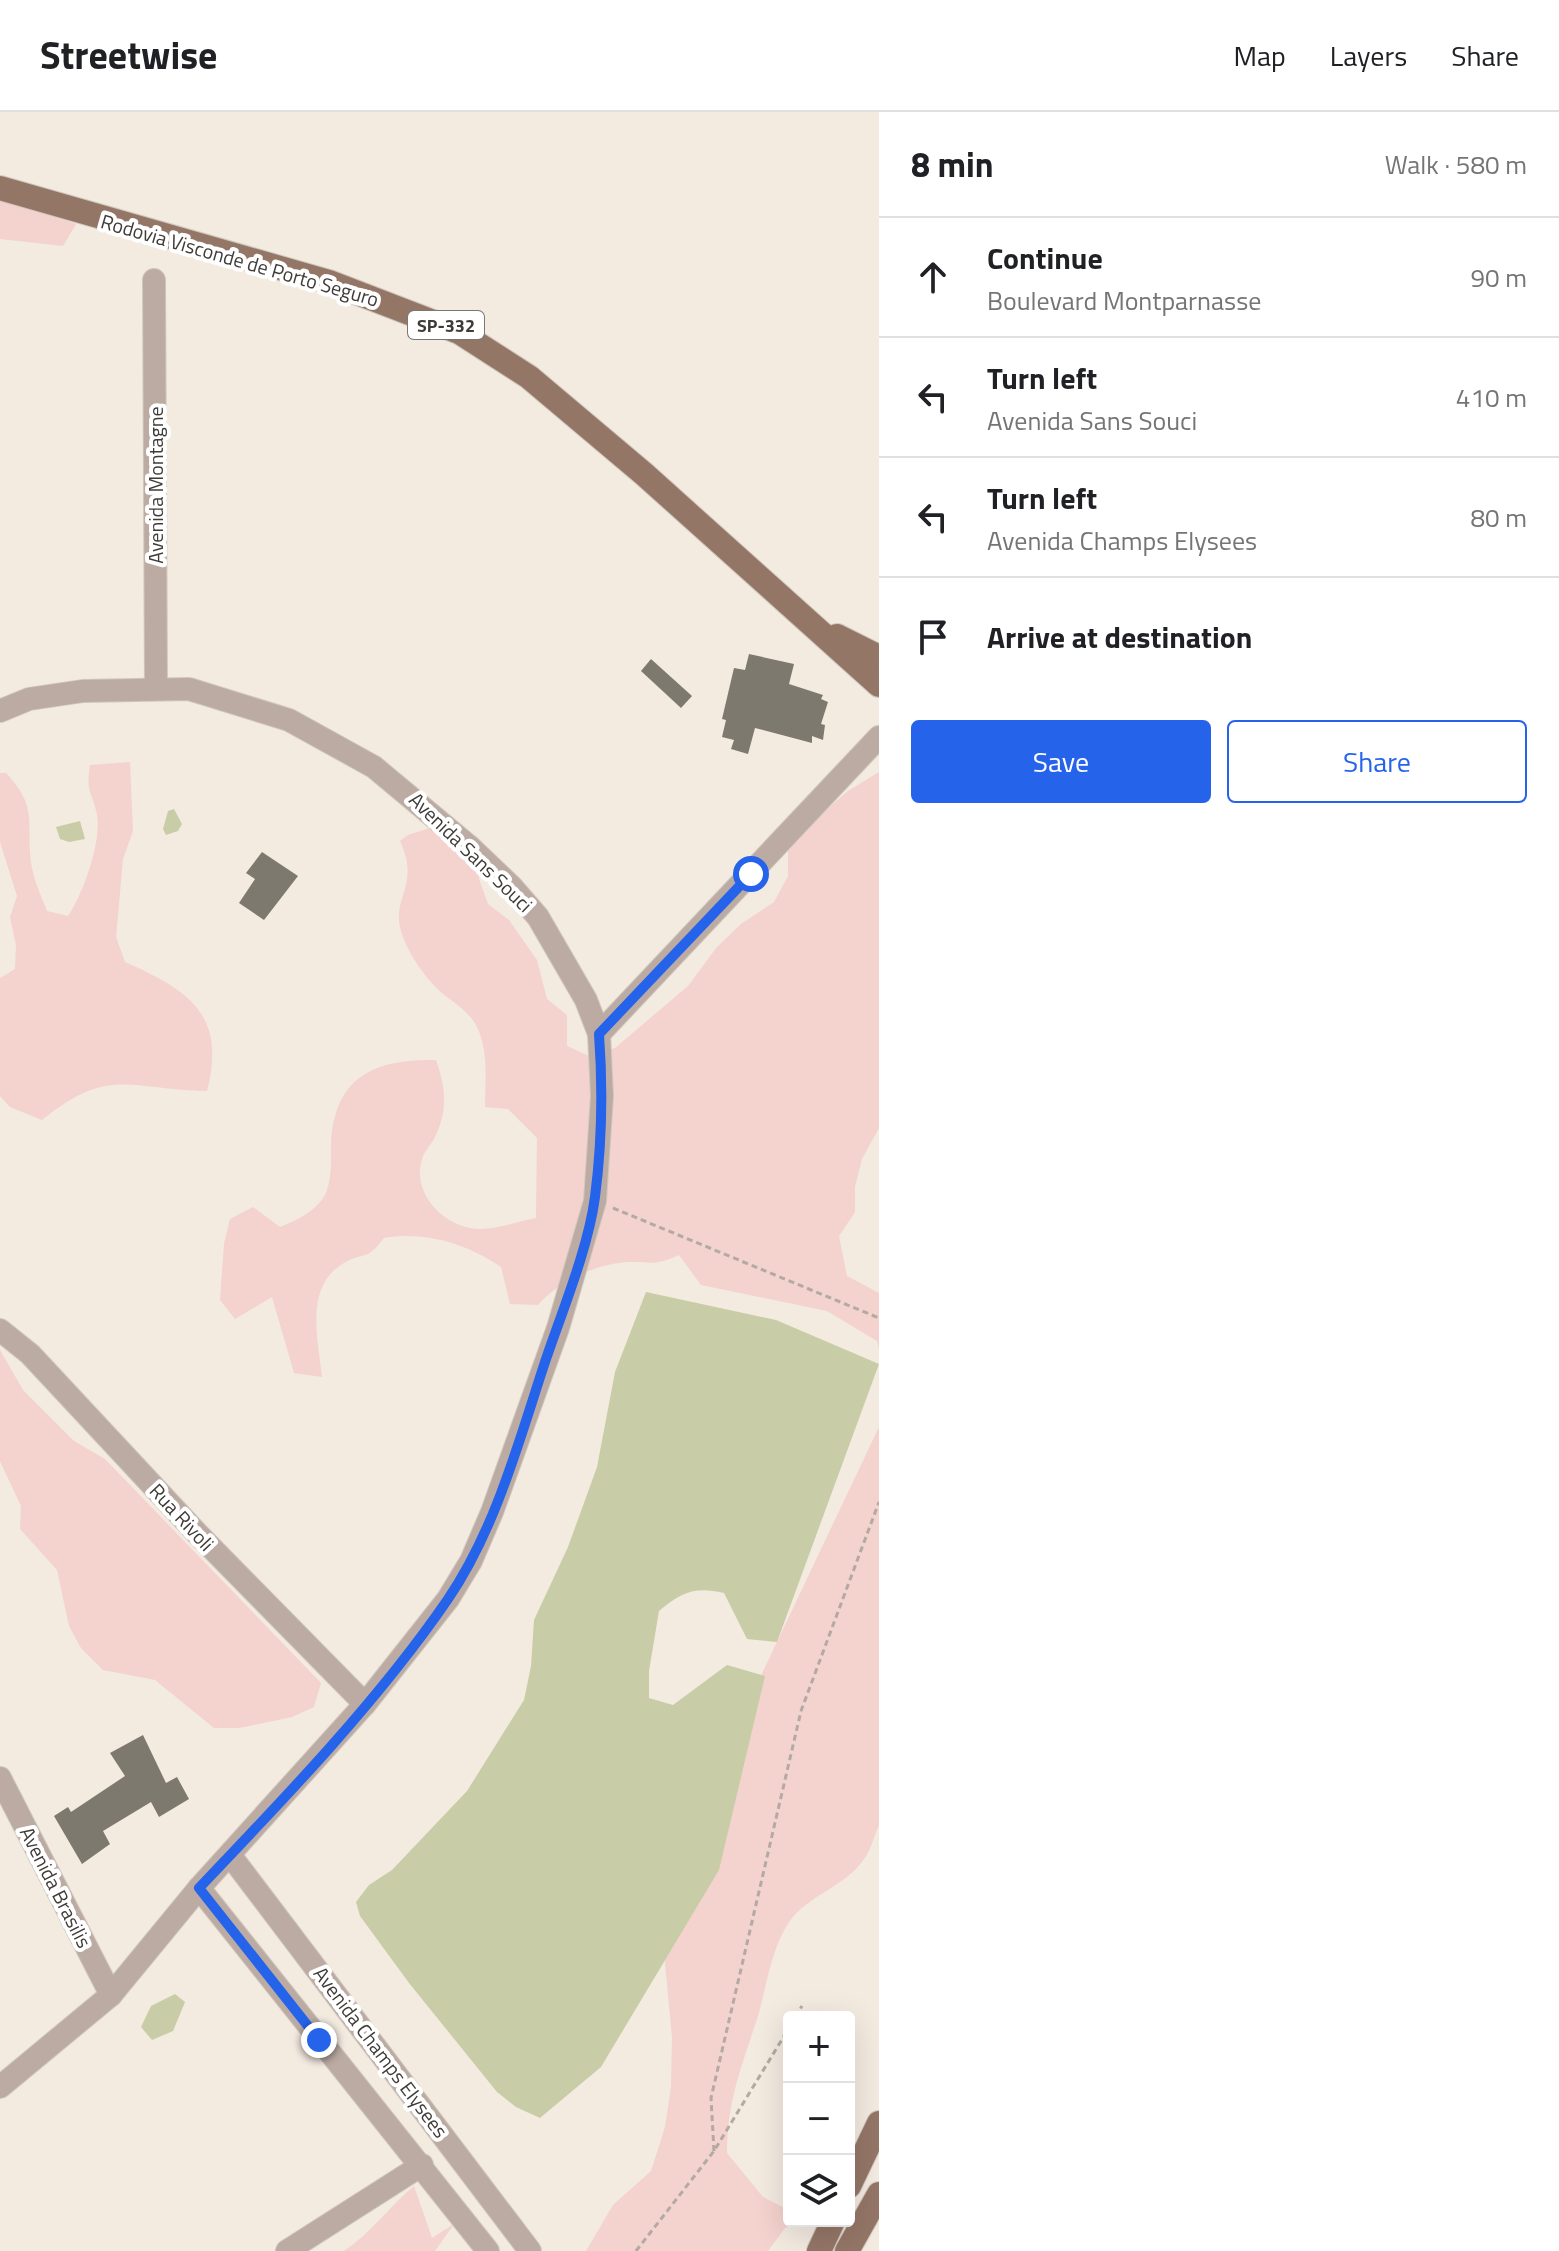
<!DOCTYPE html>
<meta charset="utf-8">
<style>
:root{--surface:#fff;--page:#f2f2f2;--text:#202124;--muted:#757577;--line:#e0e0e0;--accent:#2563eb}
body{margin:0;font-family:"Titillium Web",sans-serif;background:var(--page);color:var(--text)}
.controls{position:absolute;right:24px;bottom:24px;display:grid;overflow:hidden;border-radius:8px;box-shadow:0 8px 32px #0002}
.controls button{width:72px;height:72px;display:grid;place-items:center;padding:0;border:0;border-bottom:2px solid var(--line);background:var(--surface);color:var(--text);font:40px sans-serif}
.stop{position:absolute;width:24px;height:24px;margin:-18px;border:6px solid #2563eb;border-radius:50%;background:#fff}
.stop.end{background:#2563eb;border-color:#fff;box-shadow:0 2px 8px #0008}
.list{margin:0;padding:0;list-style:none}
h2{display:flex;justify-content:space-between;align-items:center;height:104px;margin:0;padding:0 32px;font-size:34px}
h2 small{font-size:26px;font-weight:400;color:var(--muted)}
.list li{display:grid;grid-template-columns:52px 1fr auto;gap:24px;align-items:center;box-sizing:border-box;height:120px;padding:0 32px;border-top:2px solid var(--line)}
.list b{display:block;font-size:30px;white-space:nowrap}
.list p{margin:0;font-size:26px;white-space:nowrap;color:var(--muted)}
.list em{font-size:26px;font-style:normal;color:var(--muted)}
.actions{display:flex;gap:16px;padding:24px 32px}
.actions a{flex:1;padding:18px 0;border:2px solid var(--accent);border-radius:8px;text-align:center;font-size:28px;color:var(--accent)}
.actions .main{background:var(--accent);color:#fff}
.icon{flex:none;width:44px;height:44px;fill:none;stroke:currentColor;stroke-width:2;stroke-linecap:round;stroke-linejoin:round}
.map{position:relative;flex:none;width:879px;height:2139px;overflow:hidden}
header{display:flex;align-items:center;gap:48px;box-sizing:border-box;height:112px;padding:0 40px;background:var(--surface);border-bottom:2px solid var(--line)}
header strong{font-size:38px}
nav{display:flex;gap:44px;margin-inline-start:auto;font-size:28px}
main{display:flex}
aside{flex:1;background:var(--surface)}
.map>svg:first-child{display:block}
</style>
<header>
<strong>Streetwise</strong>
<nav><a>Map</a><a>Layers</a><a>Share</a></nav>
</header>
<main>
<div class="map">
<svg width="879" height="2139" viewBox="0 0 879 2139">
<rect width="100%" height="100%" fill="#f3eae0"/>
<g fill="#f4d2ce">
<polygon points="0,86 76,112 63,134 0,127"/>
<path d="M130,650L133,719L123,747L116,825L125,850C188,878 227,902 207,979C131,978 109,953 42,1008L10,995L0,984V866L15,857L16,833L10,805L17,784L0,730V661H6C41,698 24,713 32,756C35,771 42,786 47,799L68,804C83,782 102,729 97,702C91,676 86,683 90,653Z"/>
<path d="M879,660V1016L862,1047L855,1075V1100L839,1124L847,1164L879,1181V1237L877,1229L827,1199L701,1173L679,1143C651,1155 656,1149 630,1150C597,1151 559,1169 538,1193L510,1192L501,1155C467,1132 426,1119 384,1126C366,1150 365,1139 344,1151C304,1174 318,1227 322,1265L294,1261L272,1185L235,1207L220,1188L224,1132L230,1107L253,1095L280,1115C297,1108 315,1100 325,1083C332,1068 331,1050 331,1033C334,966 372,947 436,948C446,976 448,998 435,1025C431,1033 424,1039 422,1047C411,1083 446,1117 481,1117C499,1117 519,1109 536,1106L537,1026L508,997L485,995C485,969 489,940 477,915C470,900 454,891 442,881C425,866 407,840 401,819C391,785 421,774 400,729L408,723L436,714L476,742L479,767L488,792L509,808L537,848L547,887L567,903V934L589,944L615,936L688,874L717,835L741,812L774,790L788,764V731L848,679Z"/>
<polygon points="0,1238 23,1278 74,1329 105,1347 321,1571 314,1595 292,1605 239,1616 214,1616 155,1568 103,1558 81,1536 69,1514 57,1458 20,1417 21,1394 0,1349"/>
<path d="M879,1315V1713C874,1724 871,1738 864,1747C845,1775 808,1783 789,1810C771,1837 767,1873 758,1904C742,1954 727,1988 727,2041L763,2085L789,2098V2109L807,2111L785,2116L768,2139H586L613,2093L651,2059L665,2015L671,1975L672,1925L664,1841L681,1732Z"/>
<path d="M414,2074L432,2126L454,2112L435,2139H344C371,2121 389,2095 414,2074Z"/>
</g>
<g fill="#c8cda7">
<polygon points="174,697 182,712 178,719 166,723 163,717 168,699"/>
<polygon points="80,709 85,727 69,730 60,727 56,715"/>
<path d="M646,1180L776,1208L879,1252L777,1530L747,1527L724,1481C695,1474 681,1480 659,1499L649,1559V1586L673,1593L727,1553L765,1564L719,1758L601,1955L540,2006L516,1995L497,1980L409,1871L360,1804L356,1790L369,1773L392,1758L467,1679L524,1588L531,1554L534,1508L568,1435L597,1355L615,1260Z"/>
<polygon points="175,1882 185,1890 173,1919 152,1928 141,1915 151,1894"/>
</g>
<g fill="#7d796f">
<polygon points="749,542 794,552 789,572 823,583 821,587 828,590 821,612 825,613 823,628 812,624 812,631 755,616 748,642 731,637 734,628 722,625 726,608 722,607 734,556 745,558"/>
<polygon points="651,547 692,584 681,596 641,559"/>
<polygon points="262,740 298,764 264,808 239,791 255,767 246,761"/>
<polygon points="143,1623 166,1671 177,1665 189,1687 159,1705 151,1690 103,1719 110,1732 82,1752 54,1704 68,1695 71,1700 125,1664 110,1641"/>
</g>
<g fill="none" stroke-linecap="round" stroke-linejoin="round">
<defs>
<g id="minor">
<polyline points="154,168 156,577"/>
<polyline points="0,599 29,587 83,579 189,577 289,608 374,655 470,735 511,774 538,805 586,888 599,922 602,984 595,1089 558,1216 492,1400 471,1449 448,1487 365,1592 199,1776 111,1883 0,1975"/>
<polyline points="599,922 879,625"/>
<polyline points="0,1218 30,1242 195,1419 365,1592"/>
<polyline points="0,1666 111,1883"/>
<polyline points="230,1743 530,2139"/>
<polyline points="199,1776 488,2139"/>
<polyline points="287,2139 422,2053"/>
</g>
<g id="major">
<polyline points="0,76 329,170 459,220 529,265 644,362 879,573"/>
<polyline points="837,524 879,545"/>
<polyline points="849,2074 879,2011"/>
<polyline points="819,2139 833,2109"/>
<polyline points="847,2139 879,2082"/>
</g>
</defs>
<use href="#minor" stroke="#cfc7be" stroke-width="24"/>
<use href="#major" stroke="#cfc7be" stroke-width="26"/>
<g stroke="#b2aaa3" stroke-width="3" stroke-dasharray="6 4" stroke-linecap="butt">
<polyline points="613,1096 879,1206"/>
<polyline points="795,1905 802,1894"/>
<polyline points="714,2039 711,1986 801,1599 879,1390"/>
<polyline points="636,2139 714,2039 789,1916"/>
</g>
<use href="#minor" stroke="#bcaba3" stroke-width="22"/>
<use href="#major" stroke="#947667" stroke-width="24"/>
</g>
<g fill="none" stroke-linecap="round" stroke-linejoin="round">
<path stroke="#2563eb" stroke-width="10" d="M319,1928L199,1776C283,1688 379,1588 448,1487C495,1418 518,1332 544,1253C561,1202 588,1138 595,1085C602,1031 603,977 599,922L751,762"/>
</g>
<g text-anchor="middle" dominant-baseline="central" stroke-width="8" stroke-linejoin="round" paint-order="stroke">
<rect fill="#fff" stroke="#797674" stroke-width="2" x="408" y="199" width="76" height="28" rx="6"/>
<g font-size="18" font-weight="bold" fill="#3f3b38">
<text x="446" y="213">SP-332</text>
</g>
<g font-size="20" fill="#3f3b38" stroke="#fff">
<text transform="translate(240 148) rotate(16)">Rodovia Visconde de Porto Seguro</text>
<text transform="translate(155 373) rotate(-90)">Avenida Montagne</text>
<text transform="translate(471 740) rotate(44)">Avenida Sans Souci</text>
<text transform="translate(182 1405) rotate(47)">Rua Rivoli</text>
<text transform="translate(56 1775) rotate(63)">Avenida Brasilis</text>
<text transform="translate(381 1940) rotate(53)">Avenida Champs Elysees</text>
</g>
</g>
</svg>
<div class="controls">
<button>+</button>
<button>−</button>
<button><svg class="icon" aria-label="layers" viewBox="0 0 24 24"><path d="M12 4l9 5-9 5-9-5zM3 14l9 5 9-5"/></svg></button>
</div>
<div class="stop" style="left:751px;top:762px"></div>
<div class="stop end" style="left:319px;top:1928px"></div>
</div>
<aside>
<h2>8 min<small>Walk · 580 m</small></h2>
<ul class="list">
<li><svg class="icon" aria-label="ahead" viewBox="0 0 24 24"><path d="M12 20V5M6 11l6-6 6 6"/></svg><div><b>Continue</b><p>Boulevard Montparnasse</p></div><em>90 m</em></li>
<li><svg class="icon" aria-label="left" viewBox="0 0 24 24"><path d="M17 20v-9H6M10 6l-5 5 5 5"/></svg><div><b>Turn left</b><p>Avenida Sans Souci</p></div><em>410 m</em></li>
<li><svg class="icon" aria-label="left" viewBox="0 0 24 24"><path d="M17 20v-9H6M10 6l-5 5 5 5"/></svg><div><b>Turn left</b><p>Avenida Champs Elysees</p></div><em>80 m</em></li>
<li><svg class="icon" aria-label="arrive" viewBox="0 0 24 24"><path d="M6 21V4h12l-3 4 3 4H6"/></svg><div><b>Arrive at destination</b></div></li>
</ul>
<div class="actions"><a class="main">Save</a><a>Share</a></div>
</aside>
</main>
